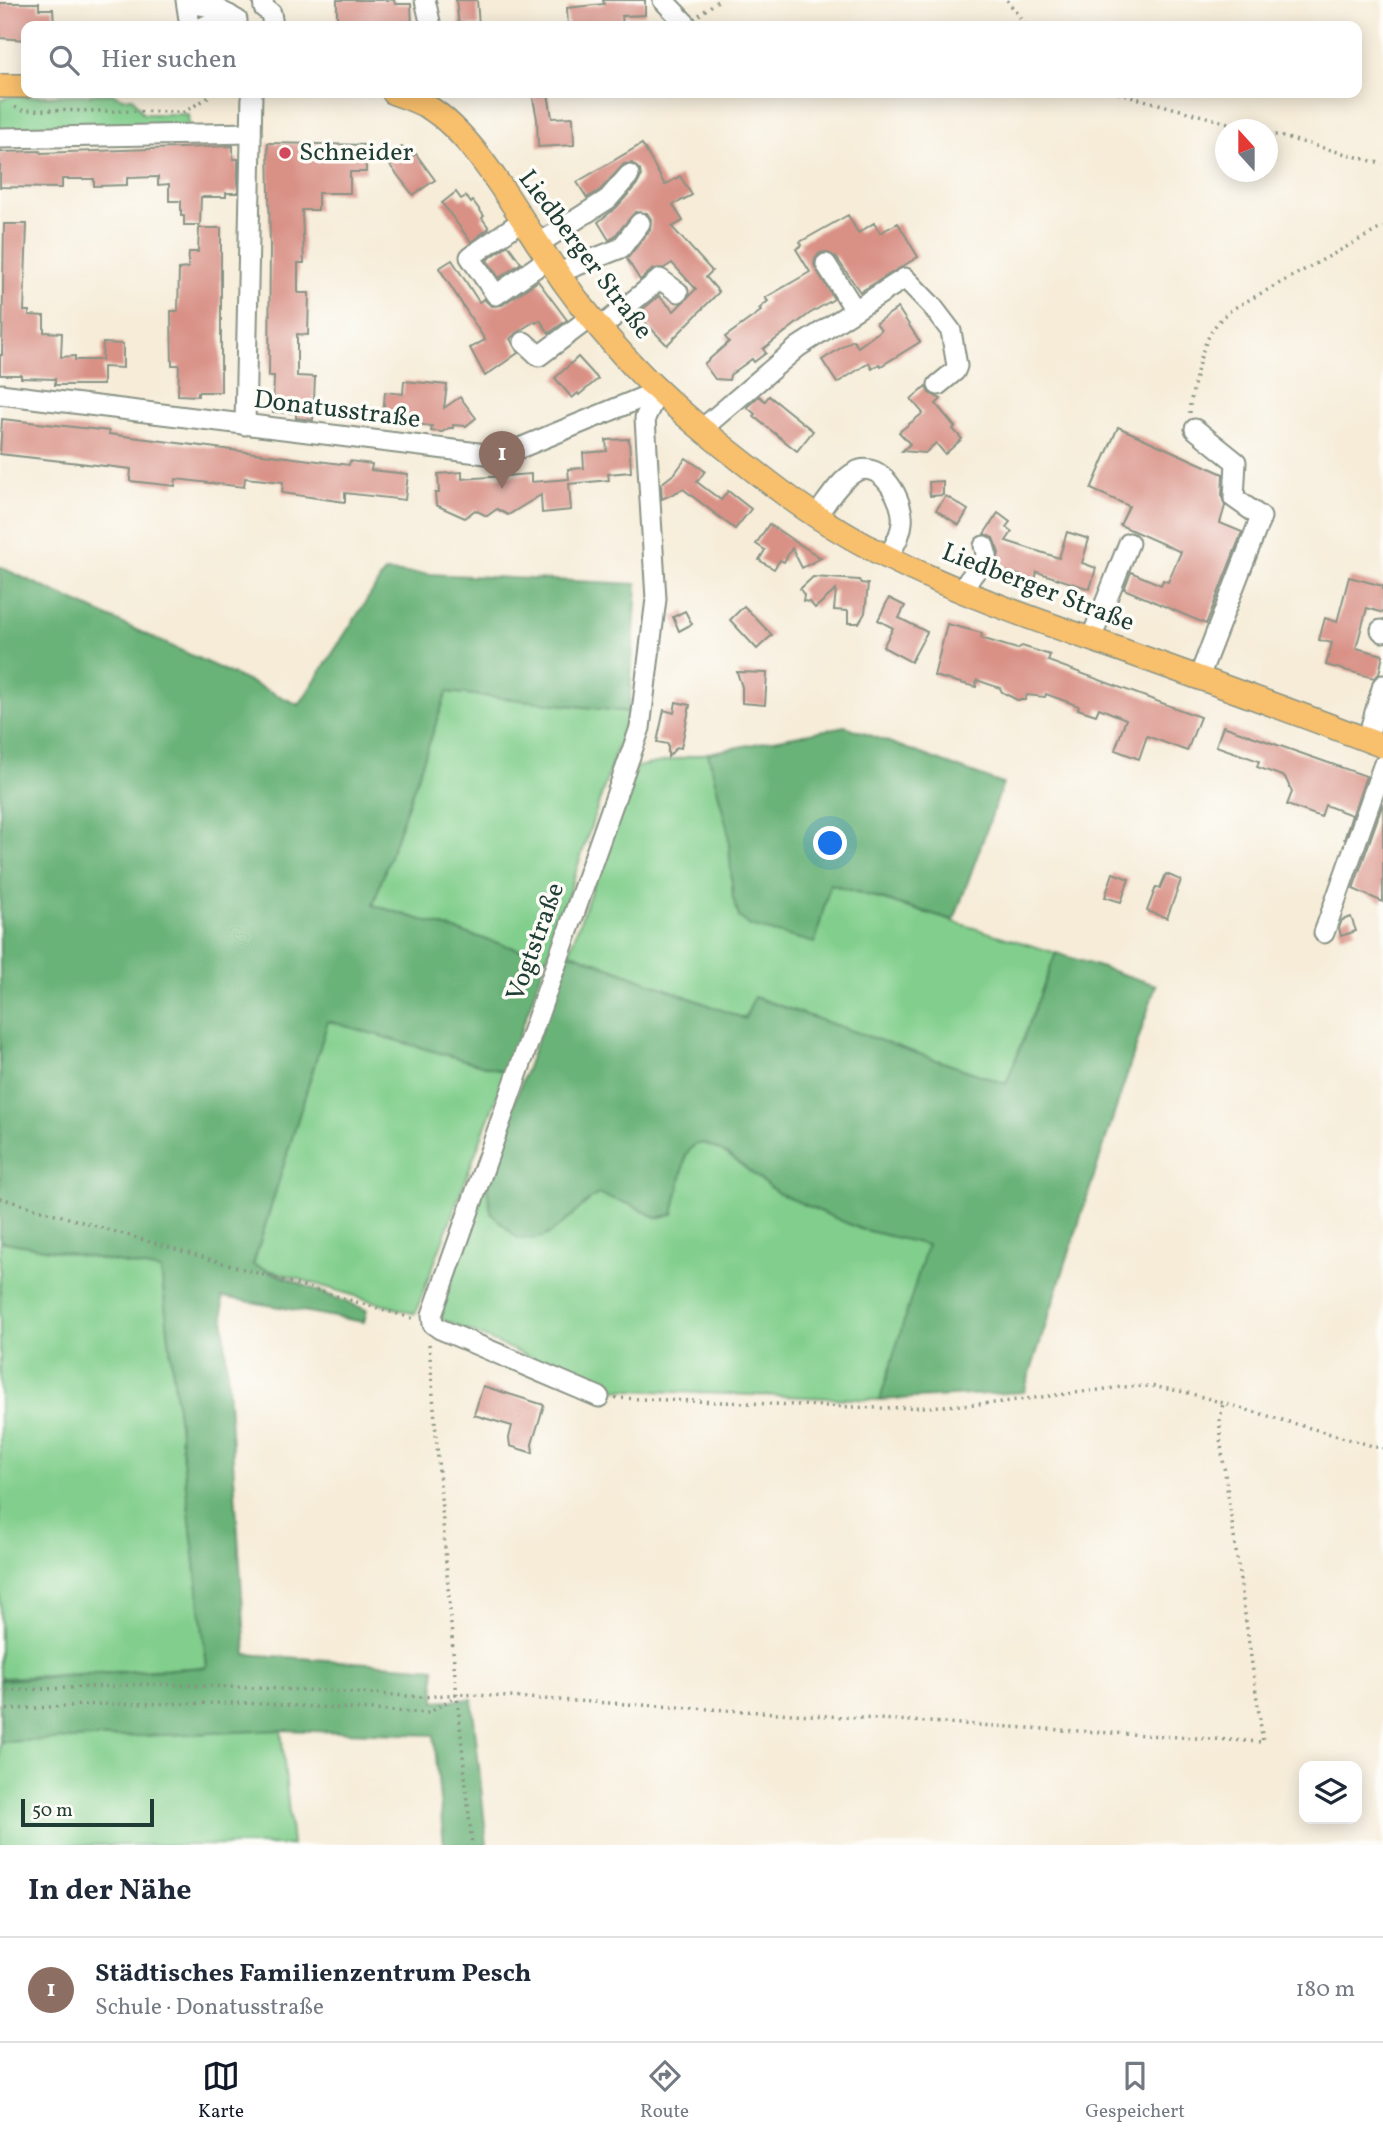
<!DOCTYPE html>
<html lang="de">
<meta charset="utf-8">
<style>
:root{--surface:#fff;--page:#f2f2f3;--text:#1f2937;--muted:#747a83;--line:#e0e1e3;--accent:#111827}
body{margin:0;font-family:Vollkorn,serif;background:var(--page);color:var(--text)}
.controls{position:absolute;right:21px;bottom:21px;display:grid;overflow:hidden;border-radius:14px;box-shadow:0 4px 18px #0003}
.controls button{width:63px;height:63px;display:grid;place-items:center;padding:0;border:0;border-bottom:2px solid var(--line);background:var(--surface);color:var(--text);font:35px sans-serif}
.compass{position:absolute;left:1215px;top:119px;width:63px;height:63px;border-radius:50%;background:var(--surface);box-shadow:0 4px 18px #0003;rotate:339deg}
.scale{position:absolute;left:21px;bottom:18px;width:133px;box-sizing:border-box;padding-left:7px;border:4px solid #1f3d34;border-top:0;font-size:19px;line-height:24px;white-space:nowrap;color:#1f3d34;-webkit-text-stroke:5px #fdfcf7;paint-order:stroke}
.you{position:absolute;left:831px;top:844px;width:24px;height:24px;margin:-18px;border:5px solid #fff;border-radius:50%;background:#1a73e8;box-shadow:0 0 0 10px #1a73e833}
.badge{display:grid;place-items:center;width:46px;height:46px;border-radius:50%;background:var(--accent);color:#fff;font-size:23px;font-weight:700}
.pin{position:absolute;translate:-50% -58px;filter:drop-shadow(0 2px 4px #0008)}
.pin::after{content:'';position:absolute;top:37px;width:24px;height:21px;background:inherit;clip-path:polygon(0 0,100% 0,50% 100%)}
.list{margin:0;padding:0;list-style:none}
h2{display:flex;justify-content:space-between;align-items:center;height:91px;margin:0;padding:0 28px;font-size:30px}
h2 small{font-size:23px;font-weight:400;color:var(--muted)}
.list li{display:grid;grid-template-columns:46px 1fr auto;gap:21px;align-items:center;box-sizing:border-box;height:105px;padding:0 28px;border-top:2px solid var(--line)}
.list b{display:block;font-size:26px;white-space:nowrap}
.list p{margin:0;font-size:23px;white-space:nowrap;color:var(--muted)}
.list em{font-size:23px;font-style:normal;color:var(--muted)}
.icon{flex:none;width:38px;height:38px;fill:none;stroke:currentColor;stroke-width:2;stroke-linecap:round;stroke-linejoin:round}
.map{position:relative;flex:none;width:1383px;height:1845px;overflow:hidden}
.search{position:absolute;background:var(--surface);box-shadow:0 4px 18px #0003;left:21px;right:21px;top:21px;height:77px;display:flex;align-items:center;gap:18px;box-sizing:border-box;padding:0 24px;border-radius:14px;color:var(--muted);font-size:26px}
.sheet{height:196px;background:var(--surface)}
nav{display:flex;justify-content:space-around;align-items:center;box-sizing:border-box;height:98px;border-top:2px solid var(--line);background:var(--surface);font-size:19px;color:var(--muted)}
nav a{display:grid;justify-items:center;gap:4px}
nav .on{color:var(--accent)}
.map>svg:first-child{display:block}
</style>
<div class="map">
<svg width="1383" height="1845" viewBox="0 0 1383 1845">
<rect width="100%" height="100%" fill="#fdfcf7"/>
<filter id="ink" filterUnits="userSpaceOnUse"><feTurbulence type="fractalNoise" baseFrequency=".0143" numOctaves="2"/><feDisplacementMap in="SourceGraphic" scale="14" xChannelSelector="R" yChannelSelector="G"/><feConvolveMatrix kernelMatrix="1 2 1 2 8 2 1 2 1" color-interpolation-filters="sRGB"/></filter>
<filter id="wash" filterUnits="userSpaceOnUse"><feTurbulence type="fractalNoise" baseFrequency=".00686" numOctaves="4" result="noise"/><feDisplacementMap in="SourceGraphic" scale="28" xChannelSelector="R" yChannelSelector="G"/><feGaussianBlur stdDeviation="1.57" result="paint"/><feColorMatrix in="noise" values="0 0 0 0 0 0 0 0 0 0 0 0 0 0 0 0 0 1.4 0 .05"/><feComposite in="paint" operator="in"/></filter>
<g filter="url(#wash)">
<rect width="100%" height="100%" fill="#f6ecd8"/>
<g fill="#82cf8d" stroke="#508660" stroke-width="2">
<polygon points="113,94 122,98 133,98 143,114 188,114 189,128 0,131 0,100 9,97"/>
<polygon points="447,692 629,712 547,958 373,905"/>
<polygon points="708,753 728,831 734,898 739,917 830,884 1056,953 1006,1084 755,997 745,1019 569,952 636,767"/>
<polygon points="328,1020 506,1072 415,1314 253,1265"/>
<polygon points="704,1142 727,1154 778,1193 860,1229 928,1244 880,1400 603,1389 439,1318 486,1180 566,1221 582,1204 598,1194 632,1205 657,1218 673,1214 686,1155 694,1145"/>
<polygon points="0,1241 161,1270 207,1667 0,1678"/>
<polygon points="281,1730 292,1845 0,1845 0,1742"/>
</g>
<g fill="#69b278" stroke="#447856" stroke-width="2">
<polygon points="0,567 299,705 385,572 637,584 629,712 447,692 373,905 547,958 506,1072 328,1021 253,1265 367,1310 364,1322 222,1297 246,1654 434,1668 435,1702 472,1699 487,1845 444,1845 434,1735 281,1730 0,1742 0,1680 207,1667 161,1270 0,1241"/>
<polygon points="845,726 1003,784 954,920 830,884 815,943 750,926 739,917 733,898 728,831 708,753"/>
<path d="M569,952L745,1019L754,997L1006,1084L1056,953L1156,985L1024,1392L880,1400L927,1245L860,1229L778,1193L727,1154L704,1143L694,1145L686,1155L673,1214L657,1218L632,1205L598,1194C579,1206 565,1226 545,1236C538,1240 525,1238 517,1238L491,1213L486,1180Z"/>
</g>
<g id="blocks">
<g fill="#d99186">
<polygon points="337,0 394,0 395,4 411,4 412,26 337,26"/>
<polygon points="456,0 477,0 479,26 459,26"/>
<polygon points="603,0 645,0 645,15 622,16 623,26 568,26 567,8 604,4"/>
<polygon points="0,3 39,3 39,9 53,9 54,25 26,26 26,40 0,38"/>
<polygon points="532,93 548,93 552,118 573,117 574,145 538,147 537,119"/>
<polygon points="268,143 366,145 366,172 350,172 350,193 318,193 318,210 302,210 304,263 298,263 298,293 309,293 308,335 297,334 297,376 315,377 313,420 296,418 296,413 273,412 274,376 269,376 270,244"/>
<polygon points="642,144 665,185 680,176 692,195 673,205 683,221 672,227 712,271 706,277 719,292 667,345 637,314 659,296 674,311 696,289 672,263 664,268 653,269 640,280 627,259 650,230 651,219 647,213 635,212 613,238 609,240 598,222 617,207 638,183 641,177 640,170 632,163 624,164 600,190 587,198 577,182"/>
<polygon points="233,146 233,159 238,159 238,193 226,193 226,197 201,197 200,225 184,225 184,216 181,216 181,201 169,201 169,184 158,185 158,177 127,178 127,185 94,186 94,179 62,179 62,188 0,187 0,152 40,151 41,153"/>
<polygon points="402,147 410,158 416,154 435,180 413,195 385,159"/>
<polygon points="456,192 461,199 466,196 471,203 473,201 484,216 482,218 489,228 471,242 442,203"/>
<polygon points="848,215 858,233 874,223 880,233 898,223 918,257 860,292 836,257 826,252 820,253 815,259 814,265 834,299 809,314 763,349 766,353 754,362 752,359 730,375 729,380 715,379 704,364 729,342 725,337 761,311 759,309 768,301 765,298 810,272 796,249 802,245 800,242"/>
<polygon points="4,224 27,224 24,311 29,311 29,315 44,316 44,332 62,333 61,357 75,356 75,360 102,360 103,343 123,344 123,368 103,367 103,385 55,385 55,379 21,378 21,375 0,375 0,355 2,355"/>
<polygon points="199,228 221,228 221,392 198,392 198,396 178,395 179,365 172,365 171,311 178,311 179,269 188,268 189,252 198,252"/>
<polygon points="508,245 521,263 499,278 487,260"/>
<polygon points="452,260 479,302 484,299 491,306 502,305 538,281 567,320 549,333 540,320 536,323 535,321 516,333 510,339 518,353 485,376 470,348 485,340 439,268"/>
<polygon points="898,308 920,342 881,366 879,364 872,369 869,363 837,383 822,360 853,340 858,347 881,330 876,323"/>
<polygon points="578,357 598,379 579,395 578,393 572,398 555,378"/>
<polygon points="404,381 447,385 444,408 460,397 476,418 466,426 453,425 453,428 449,428 442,432 431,431 432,426 399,422 400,418 383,416 385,392 403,394"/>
<polygon points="926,386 929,393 941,399 936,404 955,427 953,429 962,439 945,454 936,443 925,453 902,451 910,444 899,432 923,413 911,399"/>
<polygon points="759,396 765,401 769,396 813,431 797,451 753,416 755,414 747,407"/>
<polygon points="2,419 109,431 109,434 247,452 349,465 350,461 372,464 371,470 408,474 405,500 345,493 345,502 282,493 283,482 245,478 244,487 176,479 175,486 130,481 131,469 0,454"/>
<polygon points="1118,427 1223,474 1222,497 1225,506 1220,523 1242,532 1206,624 1124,589 1131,572 1161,585 1163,580 1168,582 1181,552 1120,525 1129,506 1091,489"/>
<polygon points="629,439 631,472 608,474 609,480 569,484 571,510 542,513 541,495 508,515 497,509 487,516 475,510 465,518 436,505 435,493 439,493 438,474 462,472 462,479 531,474 531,482 569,479 568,469 584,468 583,453 607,451 606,440"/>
<polygon points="686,458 705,471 697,482 721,500 728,491 751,509 735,529 683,489 662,499 661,484 675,473"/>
<polygon points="943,481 943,495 930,496 929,482"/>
<polygon points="946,496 968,510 959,525 936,510"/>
<polygon points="998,513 1010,522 1006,527 1012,532 1006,541 1059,558 1067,532 1089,539 1082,563 1096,568 1090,589 1037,572 1035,580 1008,572 1006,576 991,571 997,563 999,553 993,538 984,534"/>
<polygon points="769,524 796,542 821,558 802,568 792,548 784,562 780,560 774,569 759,560 765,550 756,544"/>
<polygon points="813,577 859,580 861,583 868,584 865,613 859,623 848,623 848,611 834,610 836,590 815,608 810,602 803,601 804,595 800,589"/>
<polygon points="1349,577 1383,586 1383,613 1367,608 1356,648 1383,655 1379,674 1374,678 1326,665 1332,643 1319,640 1325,618 1337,622"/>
<polygon points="889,598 905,606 899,618 927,632 911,662 883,647 893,628 878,620"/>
<polygon points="744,606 772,635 757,649 730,620"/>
<polygon points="685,611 692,624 679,631 673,617"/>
<polygon points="947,624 982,633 981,638 1017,649 1022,646 1050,655 1048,661 1200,717 1187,751 1147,736 1139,759 1115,750 1126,719 1099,708 1096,715 1078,709 1079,706 1046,694 1045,697 1027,695 1025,700 1017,700 1002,692 1000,688 977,680 976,687 934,676"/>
<polygon points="737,672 767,673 765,705 742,703 742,687"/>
<polygon points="676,702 690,705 681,748 677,747 668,757 668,744 657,742 664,710 674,713"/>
<polygon points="1223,726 1366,776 1344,840 1352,815 1325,805 1321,817 1287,805 1292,792 1285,777 1257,767 1259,761 1216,746"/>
<polygon points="1383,803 1383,902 1353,889"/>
<polygon points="1113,873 1129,879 1121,902 1105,897"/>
<polygon points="1166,874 1181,880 1167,918 1147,911 1156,887 1160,888"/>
<polygon points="1351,917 1356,931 1341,936 1339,928 1342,920"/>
<polygon points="483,1386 544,1405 532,1444 533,1453 510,1446 509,1438 512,1426 474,1415"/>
</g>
</g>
</g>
<g filter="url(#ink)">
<use href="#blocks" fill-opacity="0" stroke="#8a9486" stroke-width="2"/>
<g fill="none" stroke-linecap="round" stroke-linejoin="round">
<defs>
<g id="minor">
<polyline points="186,0 190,26"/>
<polyline points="263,0 264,8 271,13 273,26"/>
<polyline points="425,0 431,26"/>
<polyline points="663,0 686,24"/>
<polyline points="187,3 214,7 237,20 237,26"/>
<polyline points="205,26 229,15"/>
<polyline points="0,138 251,133"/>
<polyline points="523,220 470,257 496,295 548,259"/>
<polyline points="538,244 608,199 629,175"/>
<polyline points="826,264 855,310"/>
<polyline points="558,273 621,248 640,223"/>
<polyline points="600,328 660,279 678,292"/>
<polyline points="524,342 539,356 591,317"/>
<polyline points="0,394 486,454 520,448 658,391"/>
<polyline points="245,425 252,93"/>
<polyline points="703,428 798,347 905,278 932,306 951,331 957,366 955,371 938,385"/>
<polyline points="1195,429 1236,462 1234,498 1261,517 1199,677"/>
<path d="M816,516C827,502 839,481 855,472C881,458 905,502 902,523C901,536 893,547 888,558"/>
<polyline points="961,590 987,556 984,546"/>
<polyline points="1381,630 1383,632"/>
<polyline points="1091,639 1129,543"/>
<polyline points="1367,740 1383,685"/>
<polyline points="1324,933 1383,766"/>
<polyline points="599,1397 440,1329 433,1324 432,1315 640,728 656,599 645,418 658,391"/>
</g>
<g id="major">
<polyline points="0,86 26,86"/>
<path d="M394,93C406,97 417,101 428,107C476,136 517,214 549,260C569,291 592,320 616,347C664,402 724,448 782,492C881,567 997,606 1113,647C1203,679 1293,711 1383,746"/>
</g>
</defs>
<use href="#minor" stroke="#8a9486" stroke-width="23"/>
<use href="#major" stroke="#8a9486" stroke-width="26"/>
<g stroke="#8a9486" stroke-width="3.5" stroke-dasharray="2 5" stroke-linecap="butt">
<polyline points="1007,0 1026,26"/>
<polyline points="699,15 719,0"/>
<polyline points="1118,93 1254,130"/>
<polyline points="15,107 22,110 184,112 209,97 209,93"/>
<polyline points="1268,133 1383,164"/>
<path d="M1190,413V404C1199,367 1201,328 1236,307L1383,227"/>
<polyline points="0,1198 415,1319"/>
<polyline points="429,1344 455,1676 472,1845"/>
<polyline points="615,1398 878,1408 926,1407 994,1403 1122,1387 1151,1386 1185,1392 1383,1449"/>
<polyline points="0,1691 155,1684 329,1691 423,1697 458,1694 1263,1742 1220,1438 1220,1420 1223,1403"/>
<polyline points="0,1710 102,1704 244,1703 429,1713 457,1695"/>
</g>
<use href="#minor" stroke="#fff" stroke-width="19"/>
<use href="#major" stroke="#f8bf6c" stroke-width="23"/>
</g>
</g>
<circle fill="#d1495b" stroke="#fdfcf7" stroke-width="2.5" cx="285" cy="153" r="7"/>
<g text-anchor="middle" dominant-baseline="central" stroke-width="7" stroke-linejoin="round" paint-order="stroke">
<g font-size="26" fill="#1f3d34" stroke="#fdfcf7" text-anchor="start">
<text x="299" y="153">Schneider</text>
</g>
<g font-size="26" fill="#1f3d34" stroke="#fdfcf7">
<text transform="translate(585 255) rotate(53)">Liedberger Straße</text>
<text transform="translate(337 410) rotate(7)">Donatusstraße</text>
<text transform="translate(1038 588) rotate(21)">Liedberger Straße</text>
<text transform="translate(536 942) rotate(-70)">Vogtstraße</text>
</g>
</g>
</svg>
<div class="controls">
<button><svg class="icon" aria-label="layers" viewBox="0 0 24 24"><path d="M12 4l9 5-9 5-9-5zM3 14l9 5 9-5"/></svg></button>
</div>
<svg class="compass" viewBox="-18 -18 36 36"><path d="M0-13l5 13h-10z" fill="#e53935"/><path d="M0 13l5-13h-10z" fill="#747a83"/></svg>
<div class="scale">50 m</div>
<div class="you"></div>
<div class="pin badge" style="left:502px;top:489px;background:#8d6e63">1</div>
<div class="search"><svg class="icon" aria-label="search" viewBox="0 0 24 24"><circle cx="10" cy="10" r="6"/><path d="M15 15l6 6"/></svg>Hier suchen</div>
</div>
<section class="sheet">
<h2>In der Nähe<small></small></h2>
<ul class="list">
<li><span class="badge" style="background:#8d6e63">1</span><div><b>Städtisches Familienzentrum Pesch</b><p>Schule · Donatusstraße</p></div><em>180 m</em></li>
</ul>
</section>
<nav>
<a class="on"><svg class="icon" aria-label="map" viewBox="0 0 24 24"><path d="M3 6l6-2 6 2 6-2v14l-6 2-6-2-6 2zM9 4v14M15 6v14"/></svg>Karte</a>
<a><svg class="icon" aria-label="directions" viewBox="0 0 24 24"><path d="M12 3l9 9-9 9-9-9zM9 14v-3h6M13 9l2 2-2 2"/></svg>Route</a>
<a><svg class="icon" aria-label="saved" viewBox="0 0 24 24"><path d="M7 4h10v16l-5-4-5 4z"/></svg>Gespeichert</a>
</nav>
